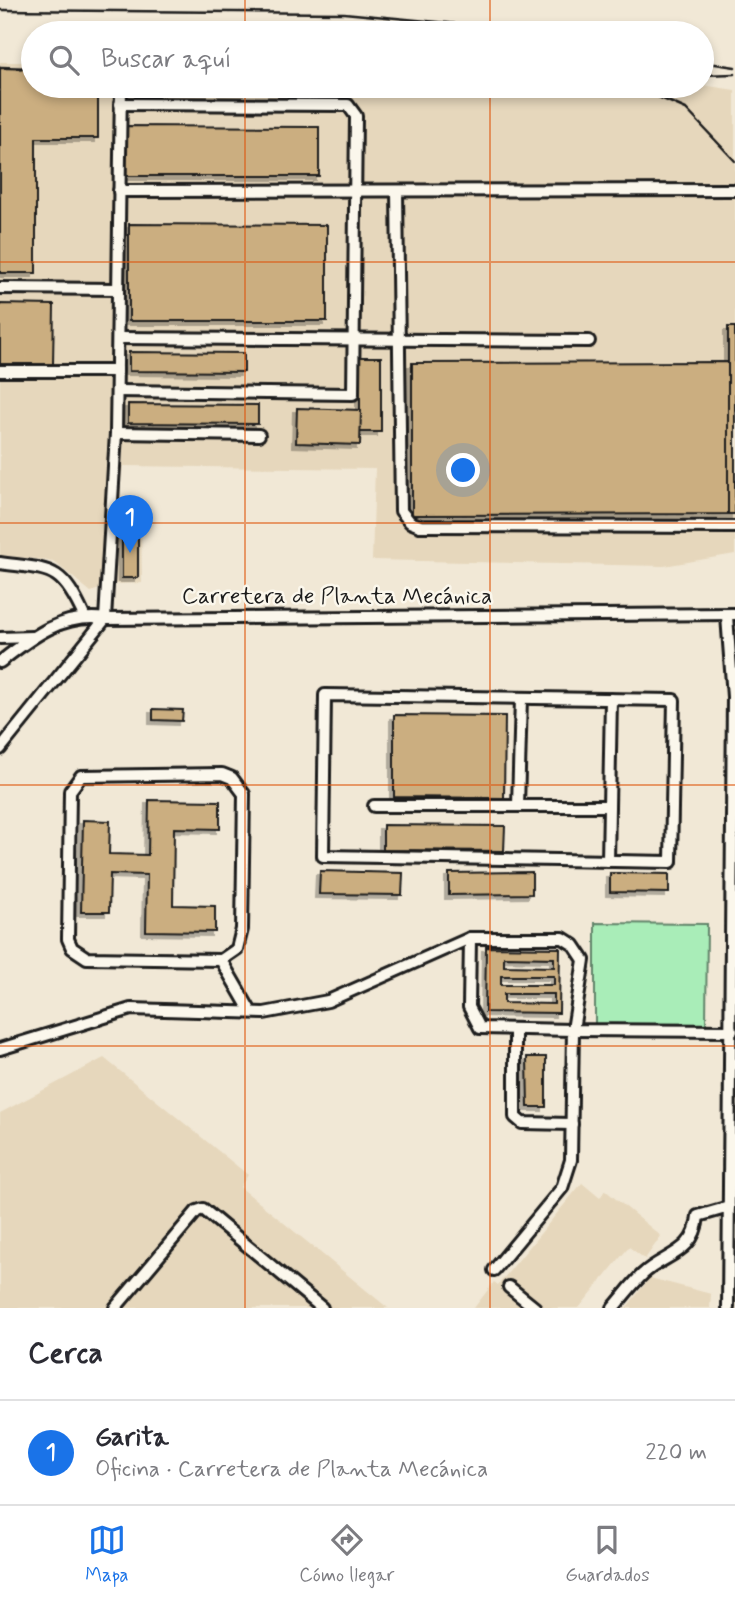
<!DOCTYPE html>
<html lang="es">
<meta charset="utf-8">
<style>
:root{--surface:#fff;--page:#f7f7f7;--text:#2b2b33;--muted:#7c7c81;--line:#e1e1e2;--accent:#1a73e8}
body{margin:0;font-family:Mynerve,sans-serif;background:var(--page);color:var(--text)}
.you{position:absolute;left:464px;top:471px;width:24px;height:24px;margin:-18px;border:5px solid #fff;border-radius:50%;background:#1a73e8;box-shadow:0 0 0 10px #1a73e833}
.badge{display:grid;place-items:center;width:46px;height:46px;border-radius:50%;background:var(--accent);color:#fff;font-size:23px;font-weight:700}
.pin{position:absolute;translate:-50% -58px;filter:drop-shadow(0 2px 4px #0008)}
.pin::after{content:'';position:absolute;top:37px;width:24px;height:21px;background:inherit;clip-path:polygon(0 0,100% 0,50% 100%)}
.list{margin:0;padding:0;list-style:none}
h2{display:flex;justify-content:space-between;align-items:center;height:91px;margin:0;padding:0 28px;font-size:30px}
h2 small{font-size:23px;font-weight:400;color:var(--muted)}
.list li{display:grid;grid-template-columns:46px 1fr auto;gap:21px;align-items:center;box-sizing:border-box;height:105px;padding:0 28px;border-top:2px solid var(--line)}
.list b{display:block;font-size:26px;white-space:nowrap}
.list p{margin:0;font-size:23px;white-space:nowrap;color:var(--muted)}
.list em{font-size:23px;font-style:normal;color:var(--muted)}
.icon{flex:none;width:38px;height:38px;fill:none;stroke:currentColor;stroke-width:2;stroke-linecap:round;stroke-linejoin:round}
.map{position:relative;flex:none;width:735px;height:1308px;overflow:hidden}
.search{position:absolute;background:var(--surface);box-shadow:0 4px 10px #0003;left:21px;right:21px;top:21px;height:77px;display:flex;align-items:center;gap:18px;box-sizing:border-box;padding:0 24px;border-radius:38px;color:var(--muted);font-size:26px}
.sheet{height:196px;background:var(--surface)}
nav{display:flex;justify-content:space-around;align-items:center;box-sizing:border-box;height:98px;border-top:2px solid var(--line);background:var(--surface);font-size:19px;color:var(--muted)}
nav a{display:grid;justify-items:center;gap:4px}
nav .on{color:var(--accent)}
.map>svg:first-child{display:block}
</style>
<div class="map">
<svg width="735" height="1308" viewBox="0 0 735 1308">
<defs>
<filter id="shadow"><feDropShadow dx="-4" dy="4" stdDeviation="0" flood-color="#0004"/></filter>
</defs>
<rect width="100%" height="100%" fill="#f1e8d6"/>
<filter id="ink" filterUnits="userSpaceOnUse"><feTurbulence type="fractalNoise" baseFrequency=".0143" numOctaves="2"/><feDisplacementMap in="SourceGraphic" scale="14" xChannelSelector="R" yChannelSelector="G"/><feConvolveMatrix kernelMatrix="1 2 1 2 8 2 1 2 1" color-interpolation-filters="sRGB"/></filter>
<g filter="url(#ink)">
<g fill="#e6d7bc">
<polygon points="0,62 33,62 33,86 702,85 735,90 735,554 664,566 372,560 375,469 123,466 115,522 141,523 142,583 113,584 91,592 53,561 0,555"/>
<polygon points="104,1058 248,1175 240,1187 388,1308 0,1308 0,1113"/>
<polygon points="582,1183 600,1198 605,1190 661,1236 645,1259 629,1247 579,1308 474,1308 494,1282 498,1285"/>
<polygon points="650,1278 711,1294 710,1308 626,1308"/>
</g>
<polygon fill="#a9edb8" stroke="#62846a" stroke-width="2" points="595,923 707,924 706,1024 595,1025"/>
<g fill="#cbae80" stroke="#1c1c1c" stroke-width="2" fill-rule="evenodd" filter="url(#shadow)">
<polygon points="0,68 33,69 33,86 98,86 98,138 36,138 36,273 0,273"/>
<polygon points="123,126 319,127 319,176 122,176"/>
<polygon points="129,224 327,225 327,321 129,321"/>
<polygon points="0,304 54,305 53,365 0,364"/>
<rect x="728" y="327" width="7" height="187"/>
<polygon points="129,352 244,353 244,372 129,371"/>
<rect x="360" y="357" width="21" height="75"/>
<polygon points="728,362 728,514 412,515 412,363"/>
<polygon points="128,404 258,405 258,424 128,423"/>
<polygon points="297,408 361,410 360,445 296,443"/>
<rect x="122" y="529" width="16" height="49"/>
<polygon points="153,709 183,710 182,721 153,720"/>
<polygon points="394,715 505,716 504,798 394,797"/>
<polygon points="149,800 220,801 220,829 174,828 173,905 215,906 215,932 146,931 147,875 110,874 109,912 81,912 83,820 110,821 109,854 148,855"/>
<polygon points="383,825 505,826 504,851 383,850"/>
<polygon points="320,871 403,873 402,895 319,894"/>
<polygon points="532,872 532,894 449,895 449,873"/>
<polygon points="610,873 669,874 669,893 610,892"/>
<path d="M486,947L560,948L559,1013L485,1012ZM504,957L554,958V967L504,966ZM501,976H554V985H501ZM504,994H554V1004L504,1003Z"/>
<polygon points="527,1057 546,1057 546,1107 528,1107"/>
</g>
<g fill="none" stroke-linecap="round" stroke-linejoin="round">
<defs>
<g id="minor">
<polyline points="119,191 735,190"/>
<polyline points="397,191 401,511 410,522 420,526 735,527"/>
<polyline points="0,288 118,289"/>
<polyline points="118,338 589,341"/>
<polyline points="0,371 117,371"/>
<polyline points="117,391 353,394 356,116 348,105 120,104"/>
<polyline points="116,433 259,435"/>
<path d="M0,563C51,570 61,565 84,616"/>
<polyline points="727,616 733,697 728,1308"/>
<polyline points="0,638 32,637"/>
<path d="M0,662C32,637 62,613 105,619L116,433L121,86"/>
<polygon points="325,695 674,700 671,862 323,856"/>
<polyline points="0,749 105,619 735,614"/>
<polyline points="374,806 609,806"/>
<polyline points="518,806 521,698"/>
<polyline points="608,861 611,699"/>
<polyline points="470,938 469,1007 480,1028 573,1030 571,1160 562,1188 494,1270"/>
<polyline points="221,960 87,958 72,948 68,939 70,791 81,776 222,774 232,778 244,794 242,929 237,949 221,960 251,1012"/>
<polyline points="515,1031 515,1117 522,1123 572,1124"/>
<polyline points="0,1049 131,1009 264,1013 328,1001 470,938 563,938 574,945 584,960 573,1030 732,1031"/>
<polyline points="509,1287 535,1308"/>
<polyline points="115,1308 197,1211 203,1209 322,1308"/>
<path d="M613,1308C623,1297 632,1284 643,1274C664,1254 695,1254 698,1216L729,1207"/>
</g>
</defs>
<use href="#minor" stroke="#1c1c1c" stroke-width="16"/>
<use href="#minor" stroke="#fbf7ec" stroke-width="10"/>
<g stroke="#1c1c1c" stroke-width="2.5">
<polyline points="0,10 344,13 552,33"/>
<polyline points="702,62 735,67"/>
<polyline points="0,67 33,68"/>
<polyline points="702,75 735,74"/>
<polyline points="633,86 686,109 735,161"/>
</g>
</g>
</g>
<path fill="none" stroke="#de560d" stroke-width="2" stroke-opacity="0.55" d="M245,0V33M490,0V33M245,86V1308M490,86V1308M0,262H735M0,523H735M0,785H735M0,1046H735"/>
<g text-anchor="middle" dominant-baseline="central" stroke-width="5" stroke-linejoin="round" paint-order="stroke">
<g font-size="23" fill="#1c1c1c" stroke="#fbf7ec">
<text x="337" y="597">Carretera de Planta Mecánica</text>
</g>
</g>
</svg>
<div class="you"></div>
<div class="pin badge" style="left:130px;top:553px">1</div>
<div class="search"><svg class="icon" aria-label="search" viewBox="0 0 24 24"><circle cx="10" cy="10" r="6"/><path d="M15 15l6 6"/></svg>Buscar aquí</div>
</div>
<section class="sheet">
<h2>Cerca<small></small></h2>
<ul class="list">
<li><span class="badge">1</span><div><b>Garita</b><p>Oficina · Carretera de Planta Mecánica</p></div><em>220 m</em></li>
</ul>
</section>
<nav>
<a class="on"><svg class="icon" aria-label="map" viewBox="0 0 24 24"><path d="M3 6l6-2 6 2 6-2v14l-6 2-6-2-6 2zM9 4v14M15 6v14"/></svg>Mapa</a>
<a><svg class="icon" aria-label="directions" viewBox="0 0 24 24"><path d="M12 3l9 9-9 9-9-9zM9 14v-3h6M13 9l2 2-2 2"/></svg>Cómo llegar</a>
<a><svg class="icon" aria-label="saved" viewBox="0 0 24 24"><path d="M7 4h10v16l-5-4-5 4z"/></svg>Guardados</a>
</nav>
